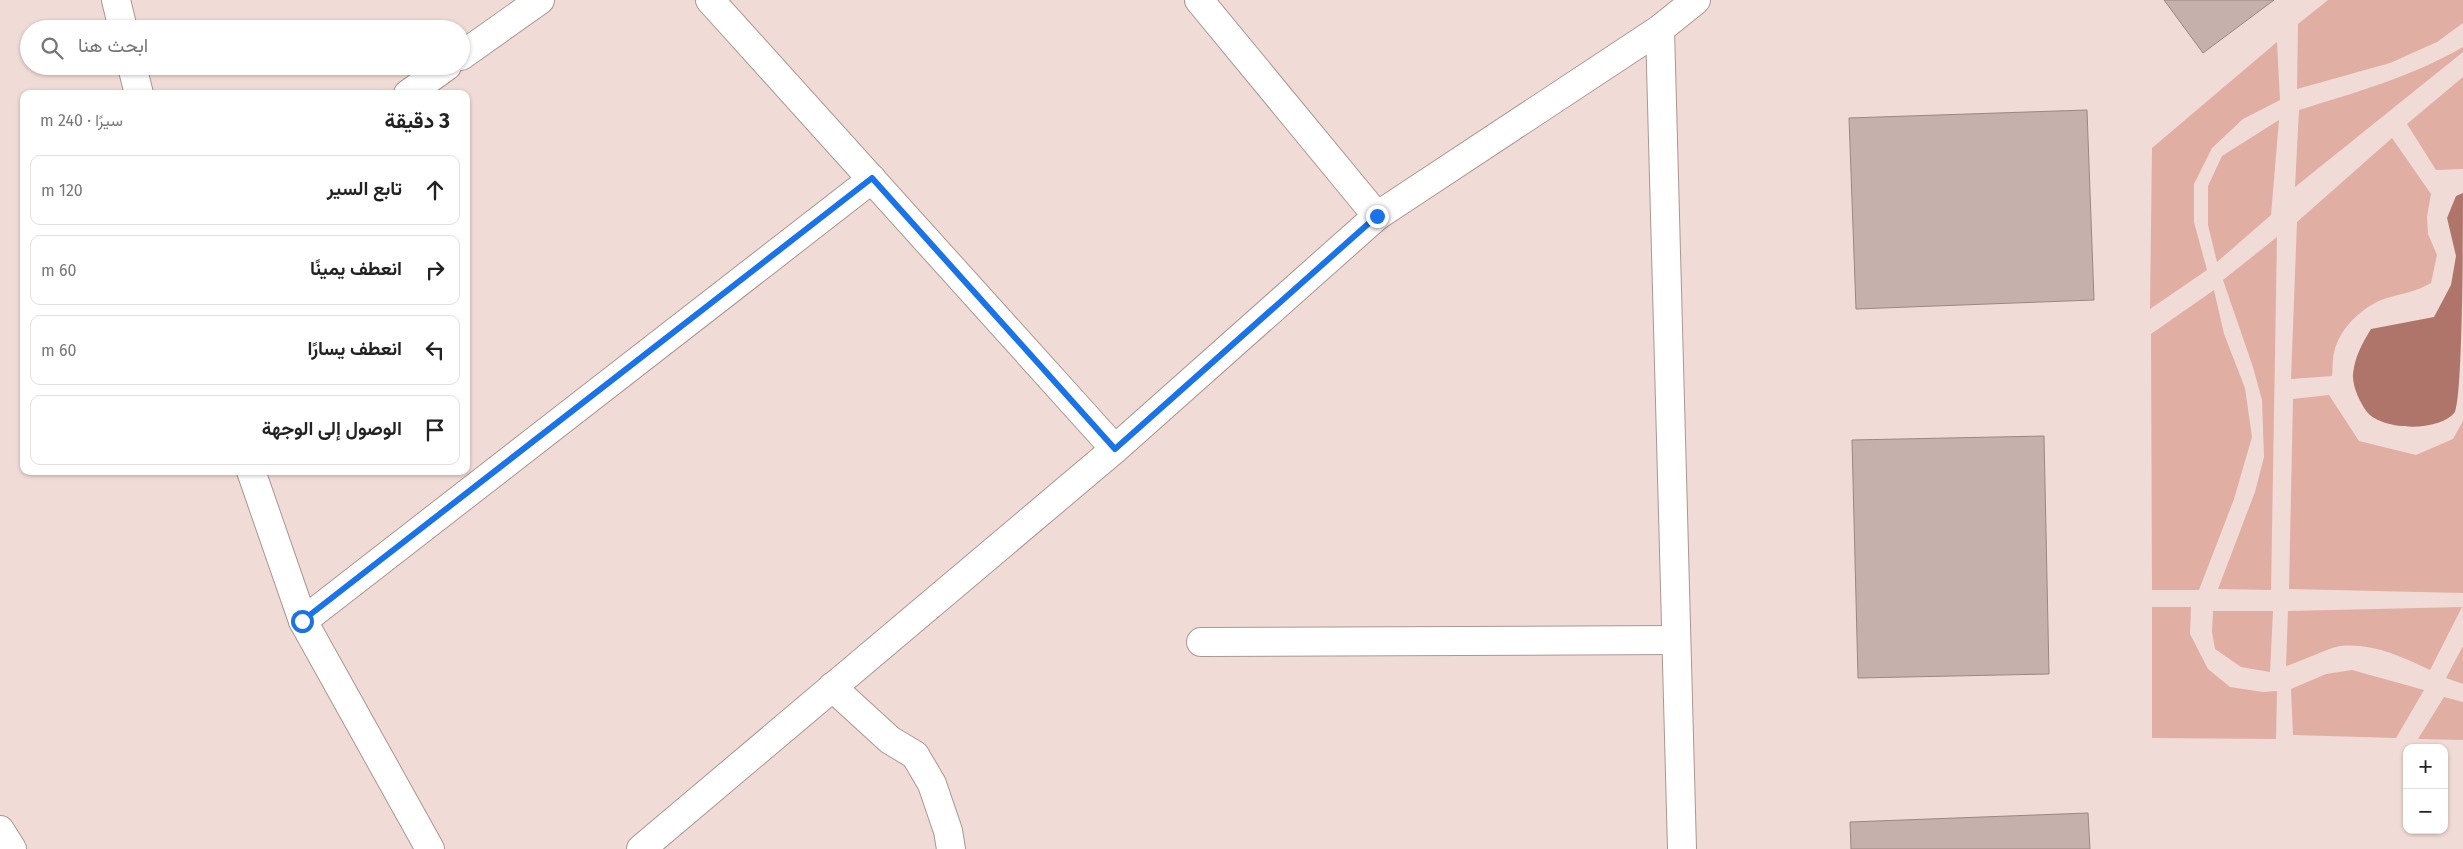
<!DOCTYPE html>
<html lang="ar">
<meta charset="utf-8">
<style>
:root{--surface:#fff;--page:#f6f6f6;--text:#222;--muted:#767676;--line:#e0e0e0}
body{margin:0;font-family:"Fira Sans",Vazirmatn,sans-serif;background:var(--page);color:var(--text);direction:rtl}
.controls{position:absolute;right:15px;bottom:15px;display:grid;overflow:hidden;border-radius:10px;box-shadow:0 1px 4px #0004}
.controls button{width:45px;height:45px;display:grid;place-items:center;padding:0;border:0;border-bottom:1px solid var(--line);background:var(--surface);color:var(--text);font:25px sans-serif}
.stop{position:absolute;width:15px;height:15px;margin:-11px;border:4px solid #1a73e8;border-radius:50%;background:#fff}
.stop.end{background:#1a73e8;border-color:#fff;box-shadow:0 1px 5px #0008}
.list{margin:0;padding:0;list-style:none}
h2{display:flex;justify-content:space-between;align-items:center;height:65px;margin:0;padding:0 20px;font-size:21px}
h2 small{font-size:16px;font-weight:400;color:var(--muted)}
.list li{display:grid;grid-template-columns:32px 1fr auto;gap:15px;align-items:center;box-sizing:border-box;height:70px;margin:0 10px 10px;padding:0 10px;border:1px solid var(--line);border-radius:10px}
.list b{display:block;font-size:19px;white-space:nowrap}
.list em{font-size:16px;font-style:normal;color:var(--muted)}
.icon{flex:none;width:28px;height:28px;fill:none;stroke:currentColor;stroke-width:2;stroke-linecap:round;stroke-linejoin:round}
.map{position:relative;flex:none;width:2463px;height:849px;overflow:hidden;direction:ltr}
.search{position:absolute;background:var(--surface);box-shadow:0 1px 4px #0004;left:20px;top:20px;width:450px;height:55px;display:flex;align-items:center;gap:12px;box-sizing:border-box;padding:0 18px;border-radius:28px;color:var(--muted);font-size:19px}
.panel{position:absolute;background:var(--surface);box-shadow:0 1px 4px #0004;left:20px;top:90px;width:450px;height:385px;border-radius:10px;direction:rtl}
.map>svg:first-child{display:block}
</style>
<div class="map">
<svg width="2463" height="849" viewBox="0 0 2463 849">
<rect width="100%" height="100%" fill="#f1dbd6"/>
<g fill="#e1aea3">
<polygon points="2328,0 2463,0 2463,23 2437,42 2390,63 2297,89 2298,24"/>
<polygon points="2277,42 2280,100 2243,119 2212,148 2194,184 2194,222 2207,270 2150,309 2152,148"/>
<path d="M2463,47V52L2295,187L2299,110C2357,92 2411,77 2463,47Z"/>
<polygon points="2463,77 2463,169 2436,170 2407,124"/>
<polygon points="2279,120 2271,215 2217,262 2208,225 2208,186 2222,156"/>
<path d="M2392,138L2431,194L2427,217L2428,234L2437,255L2431,283C2415,292 2404,293 2387,298C2364,305 2339,328 2334,353C2332,360 2333,369 2332,376L2291,379L2297,222Z"/>
<polygon points="2277,237 2271,590 2218,589 2255,492 2264,457 2262,400 2253,367 2223,280"/>
<polygon points="2214,290 2224,334 2245,388 2252,437 2234,499 2199,590 2152,590 2151,334"/>
<polygon points="2329,395 2359,441 2416,455 2453,439 2463,421 2463,593 2289,589 2293,399"/>
<polygon points="2152,607 2191,607 2190,634 2208,669 2230,687 2263,692 2277,691 2276,739 2152,738"/>
<path d="M2462,607L2430,670C2402,657 2373,643 2341,646C2330,647 2300,662 2286,666L2288,611Z"/>
<polygon points="2213,611 2273,611 2270,672 2241,667 2215,649 2212,632"/>
<polygon points="2463,646 2463,684 2446,678"/>
<polygon points="2352,670 2424,690 2396,738 2293,735 2291,689 2326,674"/>
<polygon points="2444,697 2463,702 2463,740 2418,739"/>
</g>
<path fill="#af756a" d="M2463,193C2463,228 2463,392 2455,412C2440,432 2383,431 2367,412C2360,403 2352,386 2353,374C2355,356 2362,344 2371,329L2434,317L2451,285L2456,256L2447,218L2456,196Z"/>
<g fill="#c5b0ab" stroke="#9b8782">
<polygon points="2164,0 2274,0 2203,53"/>
<polygon points="2087,110 2094,300 1856,309 1849,118"/>
<polygon points="2044,436 2049,674 1858,678 1852,440"/>
<polygon points="2088,813 2090,849 1851,849 1850,822"/>
</g>
<g fill="none" stroke-linecap="round" stroke-linejoin="round">
<defs>
<g id="minor">
<polyline points="116,0 123,29"/>
<polyline points="710,0 1115,449"/>
<polyline points="1199,0 1377,216"/>
<polyline points="1660,29 1682,849"/>
<polyline points="461,56 540,0"/>
<polyline points="132,66 139,94"/>
<polyline points="408,94 447,66"/>
<polyline points="251,471 303,621 430,849"/>
<polyline points="303,621 872,179"/>
<polyline points="1201,642 1676,640"/>
<polyline points="832,687 890,740 915,755 932,784 948,831 951,849"/>
<polyline points="0,830 12,849"/>
<polyline points="641,849 1115,449 1377,216 1660,29 1696,0"/>
</g>
</defs>
<use href="#minor" stroke="#ab9692" stroke-width="30"/>
<use href="#minor" stroke="#fff" stroke-width="28"/>
</g>
<g fill="none" stroke-linecap="round" stroke-linejoin="round">
<polyline stroke="#1a73e8" stroke-width="6" points="302,621 872,178 1115,449 1377,216"/>
</g>
</svg>
<div class="controls">
<button>+</button>
<button>−</button>
</div>
<div class="stop" style="left:302px;top:621px"></div>
<div class="stop end" style="left:1377px;top:216px"></div>
<div class="search"><svg class="icon" aria-label="search" viewBox="0 0 24 24"><circle cx="10" cy="10" r="6"/><path d="M15 15l6 6"/></svg>ابحث هنا</div>
<section class="panel">
<h2>3 دقيقة<small>سيرًا · 240 m</small></h2>
<ul class="list">
<li><svg class="icon" aria-label="ahead" viewBox="0 0 24 24"><path d="M12 20V5M6 11l6-6 6 6"/></svg><div><b>تابع السير</b></div><em>120 m</em></li>
<li><svg class="icon" aria-label="right" viewBox="0 0 24 24"><path d="M7 20v-9h11M14 6l5 5-5 5"/></svg><div><b>انعطف يمينًا</b></div><em>60 m</em></li>
<li><svg class="icon" aria-label="left" viewBox="0 0 24 24"><path d="M17 20v-9H6M10 6l-5 5 5 5"/></svg><div><b>انعطف يسارًا</b></div><em>60 m</em></li>
<li><svg class="icon" aria-label="arrive" viewBox="0 0 24 24"><path d="M6 21V4h12l-3 4 3 4H6"/></svg><div><b>الوصول إلى الوجهة</b></div></li>
</ul>
</section>
</div>
